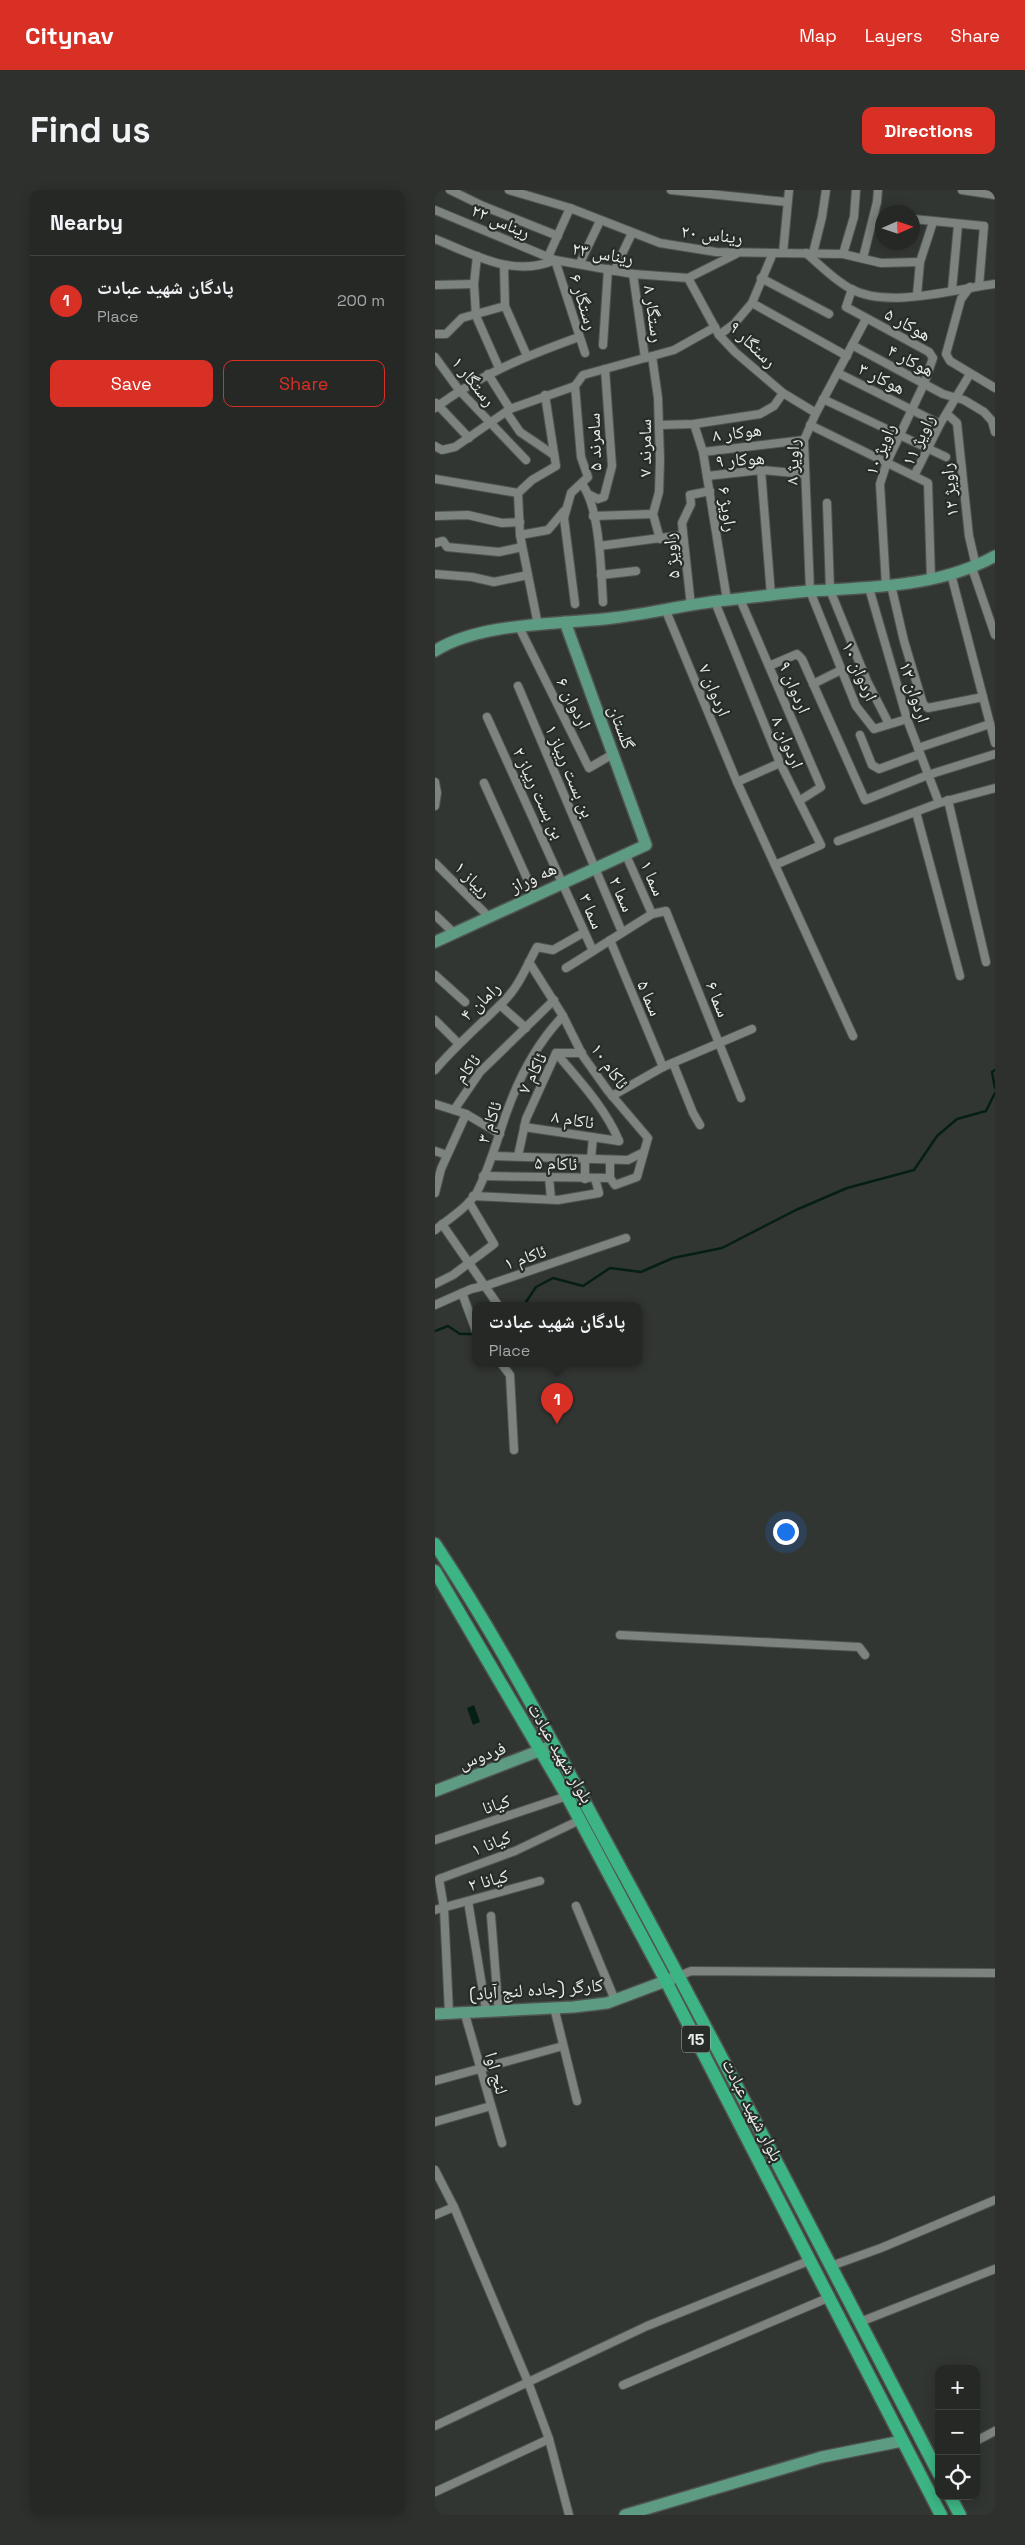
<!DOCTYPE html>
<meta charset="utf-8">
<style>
:root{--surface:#262826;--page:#2e302e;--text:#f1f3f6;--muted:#a4a6a7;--line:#424443;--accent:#d93025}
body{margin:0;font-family:"Space Grotesk","Noto Naskh Arabic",sans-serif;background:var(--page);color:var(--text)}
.controls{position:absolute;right:15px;bottom:15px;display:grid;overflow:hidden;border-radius:10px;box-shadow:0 2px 12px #0003}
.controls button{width:45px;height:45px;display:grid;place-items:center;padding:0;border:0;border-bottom:1px solid var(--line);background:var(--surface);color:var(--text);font:25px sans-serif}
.compass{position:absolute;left:440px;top:15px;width:45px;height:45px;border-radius:50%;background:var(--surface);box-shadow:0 2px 12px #0003;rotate:87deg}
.you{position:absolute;left:350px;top:1341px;width:18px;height:18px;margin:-12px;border:4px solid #fff;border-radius:50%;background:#1a73e8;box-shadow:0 0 0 8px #1a73e833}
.badge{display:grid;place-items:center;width:32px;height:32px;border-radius:50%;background:var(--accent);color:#fff;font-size:16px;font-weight:700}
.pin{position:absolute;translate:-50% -41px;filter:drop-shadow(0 1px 2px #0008)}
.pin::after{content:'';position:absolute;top:26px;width:18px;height:15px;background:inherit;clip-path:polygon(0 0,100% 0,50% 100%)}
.popup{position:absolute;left:37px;top:1112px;width:170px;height:65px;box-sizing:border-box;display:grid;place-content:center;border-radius:10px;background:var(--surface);filter:drop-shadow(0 1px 4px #0005);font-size:16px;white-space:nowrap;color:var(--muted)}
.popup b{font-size:19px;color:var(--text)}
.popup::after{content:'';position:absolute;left:50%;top:100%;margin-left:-10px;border:10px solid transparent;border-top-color:var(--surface)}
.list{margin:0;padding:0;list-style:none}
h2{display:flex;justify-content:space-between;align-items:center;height:65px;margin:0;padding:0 20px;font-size:21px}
h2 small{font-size:16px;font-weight:400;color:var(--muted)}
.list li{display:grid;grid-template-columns:32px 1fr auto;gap:15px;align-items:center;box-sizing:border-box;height:90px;padding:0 20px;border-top:1px solid var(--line)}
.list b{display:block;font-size:19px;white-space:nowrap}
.list p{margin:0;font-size:16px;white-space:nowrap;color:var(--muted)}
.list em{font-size:16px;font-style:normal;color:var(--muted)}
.actions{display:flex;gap:10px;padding:15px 20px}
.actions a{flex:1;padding:11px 0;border:1px solid var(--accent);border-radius:10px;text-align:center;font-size:18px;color:var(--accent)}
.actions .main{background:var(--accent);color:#fff}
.icon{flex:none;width:28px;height:28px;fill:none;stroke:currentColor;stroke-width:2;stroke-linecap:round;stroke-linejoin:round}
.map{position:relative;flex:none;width:560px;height:2325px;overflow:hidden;border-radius:10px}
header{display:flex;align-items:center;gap:30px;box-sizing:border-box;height:70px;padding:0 25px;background:var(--accent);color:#fff}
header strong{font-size:24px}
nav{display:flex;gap:28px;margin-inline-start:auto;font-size:18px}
.intro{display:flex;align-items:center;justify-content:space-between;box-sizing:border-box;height:120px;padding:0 30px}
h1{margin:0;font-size:35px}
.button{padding:12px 22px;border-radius:10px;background:var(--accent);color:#fff;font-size:18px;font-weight:700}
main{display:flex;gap:30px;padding:0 30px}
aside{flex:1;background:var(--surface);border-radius:10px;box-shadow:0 2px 12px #0003}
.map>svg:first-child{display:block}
</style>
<header>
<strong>Citynav</strong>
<nav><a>Map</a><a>Layers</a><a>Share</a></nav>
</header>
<div class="intro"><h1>Find us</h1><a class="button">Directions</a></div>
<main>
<aside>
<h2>Nearby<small></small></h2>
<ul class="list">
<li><span class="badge">1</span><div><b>پادگان شهید عبادت</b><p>Place</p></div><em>200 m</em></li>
</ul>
<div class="actions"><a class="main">Save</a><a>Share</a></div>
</aside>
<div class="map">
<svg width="560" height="2325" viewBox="0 0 560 2325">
<rect width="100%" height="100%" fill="#323633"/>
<polygon fill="#051f12" points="39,1515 45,1532 38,1535 32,1518"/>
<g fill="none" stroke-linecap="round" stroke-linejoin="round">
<g stroke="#051f12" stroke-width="2.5">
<polyline points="560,880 557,882 560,898"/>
<polyline points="89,1115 101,1097 118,1088 148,1096 175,1078 206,1082 238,1068 287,1058 361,1020 412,998 479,980 502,946 522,929 551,921 560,903"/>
<polyline points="0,1141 13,1136 25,1144 37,1144"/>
</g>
<defs>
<g id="street">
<polyline points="15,0 48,16 123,46"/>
<polyline points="74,0 135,18 225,53 281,62 408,64 446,73 485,72"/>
<polyline points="236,0 352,12"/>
<polyline points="527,0 560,5"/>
<polyline points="0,20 120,70 150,163"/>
<polyline points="478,29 549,36 544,96"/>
<path d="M0,49C40,65 78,88 120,70L198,84L253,88L301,64"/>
<polyline points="348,63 354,0"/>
<path d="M371,63C385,75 399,90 416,99C453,119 520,99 560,94"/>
<polyline points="378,63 387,27 391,0"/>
<polyline points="408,64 419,27 421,0"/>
<polyline points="42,66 39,94 41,126 64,178"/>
<polyline points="113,67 135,18"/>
<polyline points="428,68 442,12 443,0"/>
<polyline points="145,73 165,31"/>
<polyline points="69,76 70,116 92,166"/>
<polyline points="179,81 197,43"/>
<polyline points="198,84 210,168"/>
<polyline points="253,88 284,145 300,162 348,203 381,223"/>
<polyline points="326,88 394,124"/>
<polyline points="0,95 39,94"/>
<polyline points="535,97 526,109 511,164 515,171 560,198"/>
<polyline points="417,99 411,117 494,162 498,168 489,194 452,272 445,294 451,396"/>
<polyline points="517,100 523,35"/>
<polyline points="482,105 485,72 498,32"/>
<polyline points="317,113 412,166"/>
<polyline points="431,129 381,223 369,250 375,401 421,516 439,539 472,529"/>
<polyline points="0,144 11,144 27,128 70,116"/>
<polyline points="284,145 299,134 317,113 338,63"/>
<polyline points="168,155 173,79"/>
<polyline points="417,155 508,204 529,210 549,222 557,231 560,242"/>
<polyline points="217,166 223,208 225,270 224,302 218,324 225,349"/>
<polyline points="0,167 24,200 91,270"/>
<polyline points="403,183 505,234"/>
<polyline points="53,184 75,219"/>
<polyline points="140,196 146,267 153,287 136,303 129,328 140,414"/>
<polyline points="388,209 511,267"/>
<polyline points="1,213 34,248"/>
<path d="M0,218C46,184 91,166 144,147"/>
<polyline points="72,223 85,242 119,265"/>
<polyline points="512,224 522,233 534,346 541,376"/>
<polyline points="259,234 268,262 292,410"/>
<polyline points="224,235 259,234 325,224 339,216 348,203"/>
<polyline points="375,235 479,286"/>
<polyline points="0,256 7,260 20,257 75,219 140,196 148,185 239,160 280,137"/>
<polyline points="268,262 369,250"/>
<polyline points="326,280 336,405"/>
<polyline points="272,286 326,280 370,284"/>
<polyline points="0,289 83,303 97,290 121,276 110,205"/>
<path d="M147,294C165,318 166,381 168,412"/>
<polyline points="83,303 85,345 103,435"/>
<polyline points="155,305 163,309 169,307 177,276 170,179"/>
<polyline points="392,313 395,400 432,491 454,534"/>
<polyline points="0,326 33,325 67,333 85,332"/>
<polyline points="158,326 218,324"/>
<polyline points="85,345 113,340 129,321"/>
<polyline points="0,353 8,351 12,357 64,362 87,357"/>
<polyline points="164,356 248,345"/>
<polyline points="537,378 560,445"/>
<polyline points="0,384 37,387 59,392 93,385"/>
<polyline points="516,384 560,553"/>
<polyline points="166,385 201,381"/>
<polyline points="496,389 493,293 479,286 505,234 535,184"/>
<polyline points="456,395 469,451 488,514 493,518 548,507"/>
<polyline points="434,398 472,529 504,613"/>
<polyline points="305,409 386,597 364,611"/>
<polyline points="280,412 345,573 386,655 340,675"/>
<polyline points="256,416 247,333 256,314 255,305 275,301"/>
<polyline points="231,421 302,592 418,846"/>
<polyline points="84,437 154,578 178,564"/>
<polyline points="334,476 362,464 367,469 430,610 493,585 560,564"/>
<polyline points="378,494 406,480"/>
<polyline points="83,496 187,742"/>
<polyline points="52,527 158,761"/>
<polyline points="425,545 437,575 444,579 485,564"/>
<polyline points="483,558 555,534"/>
<polyline points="0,592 2,603 0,616"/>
<polyline points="302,592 345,573"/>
<polyline points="49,593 100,706"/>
<polyline points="513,610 551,772"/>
<polyline points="481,622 525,786"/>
<polyline points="403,651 504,613 560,598"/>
<polyline points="191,665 217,724"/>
<polyline points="0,673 54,727"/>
<polyline points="0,725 19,743"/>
<polyline points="175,750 228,877"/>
<polyline points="131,778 217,724 231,721 306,908"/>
<polyline points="0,785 30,812"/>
<polyline points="65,815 91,838"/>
<polyline points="0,830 23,853"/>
<path d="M121,863C144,890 171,919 184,951"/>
<polyline points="238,873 258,923 265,935"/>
<path d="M0,880C21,855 45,835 68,812C84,797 92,775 102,757L118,760L148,743"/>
<polyline points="177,906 228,877 317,839"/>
<polyline points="0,914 19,920"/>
<polyline points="31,924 65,944"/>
<polyline points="89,937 184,951"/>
<polyline points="0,961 12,965"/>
<polyline points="58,966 193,970 209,962 213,948 173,901 148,866 128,826 94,772"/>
<polyline points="83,966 91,929 121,863 147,863"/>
<polyline points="156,969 158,947"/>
<polyline points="48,986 175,988 175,970"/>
<polyline points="114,987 116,1009"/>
<polyline points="175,988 180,995 202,987 209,962"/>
<polyline points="150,989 150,969"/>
<polyline points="0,1003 6,979 31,924 19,920 45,882 119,810"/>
<polyline points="38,1006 123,1010 164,1003 160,988"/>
<polyline points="7,1034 63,1115"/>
<path d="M0,1040C14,1029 33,1017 42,1002C55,977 62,950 71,924C84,887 102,853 128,826"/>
<polyline points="0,1094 18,1085 59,1054 34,1012"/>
<polyline points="27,1103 41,1141"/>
<polyline points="0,1115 36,1099 53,1095 191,1048"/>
<polyline points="66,1173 75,1185 79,1260"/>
<polyline points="185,1445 424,1457 430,1465"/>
<polyline points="0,1650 135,1605"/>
<polyline points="33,1711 51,1820"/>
<polyline points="141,1716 180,1810"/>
<polyline points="0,1720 105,1691"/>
<polyline points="56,1726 63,1814"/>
<polyline points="244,1786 256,1781 560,1783"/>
<polyline points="119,1817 142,1911"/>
<polyline points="29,1821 67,1953"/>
<polyline points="14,1823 9,1718 4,1689 80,1661 145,1630"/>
<polyline points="0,1891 128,1856"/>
<polyline points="0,1932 56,1916"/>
<polyline points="0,1980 19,2017 93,2192 114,2249 134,2325"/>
<polyline points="0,2025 19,2017"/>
<polyline points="396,2076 446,2058 560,2010"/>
<polyline points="425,2132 560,2079"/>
<polyline points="188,2195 395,2107"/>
<polyline points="0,2236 212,2136 376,2070"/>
<polyline points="541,2251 560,2241"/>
<polyline points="0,2302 114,2249"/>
</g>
<g id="secondary">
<path d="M0,461C39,435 112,434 158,430C204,427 248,414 293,410C321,407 348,403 376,401C438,397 504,397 560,366"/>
<polyline points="0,752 211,655 130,432"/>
<polyline points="0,1601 119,1555"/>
<polyline points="0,1824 138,1817 172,1813 244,1786"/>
<polyline points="190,2325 387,2267 467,2251"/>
</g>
<g id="primary">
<path d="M0,1354C70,1459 127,1571 187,1681C296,1881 399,2083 504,2284"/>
<polyline points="0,1381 132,1606 232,1793 506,2325"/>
<polyline points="515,2306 525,2325"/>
</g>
</defs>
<use href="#street" stroke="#4f5451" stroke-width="10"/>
<use href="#secondary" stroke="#4f5451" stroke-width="14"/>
<use href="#primary" stroke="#4f5451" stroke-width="15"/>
<use href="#street" stroke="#7d837f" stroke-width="8"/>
<use href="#secondary" stroke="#5d9b82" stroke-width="11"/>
<use href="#primary" stroke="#3db484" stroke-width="12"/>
</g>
<g text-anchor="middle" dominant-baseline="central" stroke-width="4.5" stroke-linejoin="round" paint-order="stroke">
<rect fill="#282c29" stroke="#aeb2b0" stroke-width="1" x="247" y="1835.5" width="28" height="27" rx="4"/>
<g font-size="16" font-weight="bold" fill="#e8ecea">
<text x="261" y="1849">15</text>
</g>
<g font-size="18" fill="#e8ecea" stroke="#282c29">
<text transform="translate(66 31) rotate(23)">ریناس ۲۲</text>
<text transform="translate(277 44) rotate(6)">ریناس ۲۰</text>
<text transform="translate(168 63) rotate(10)">ریناس ۲۳</text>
<text transform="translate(149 112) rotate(73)">رستگار ۶</text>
<text transform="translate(219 124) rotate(82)">رستگار ۸</text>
<text transform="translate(473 134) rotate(29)">هوکار ۵</text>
<text transform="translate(318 154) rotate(44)">رستگار ۹</text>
<text transform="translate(476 170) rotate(28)">هوکار ۴</text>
<text transform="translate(447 188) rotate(26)">هوکار ۳</text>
<text transform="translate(39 191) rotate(51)">رستگار ۱</text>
<text transform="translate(302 242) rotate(-7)">هوکار ۸</text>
<text transform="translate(483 250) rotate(-65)">راویژ ۱۱</text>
<text transform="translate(159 252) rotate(-92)">سامرند ۵</text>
<text transform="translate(209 258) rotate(-90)">سامرند ۷</text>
<text transform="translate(445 259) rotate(-68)">راویژ ۱۰</text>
<text transform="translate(305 269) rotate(-4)">هوکار ۹</text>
<text transform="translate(357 272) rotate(-88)">راویژ ۸</text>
<text transform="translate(514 300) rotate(-96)">راویژ ۱۲</text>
<text transform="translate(293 319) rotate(81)">راویژ ۶</text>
<text transform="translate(236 366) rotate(-96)">راویژ ۵</text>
<text transform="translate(425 481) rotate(66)">اردوان ۱۰</text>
<text transform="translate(360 497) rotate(67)">اردوان ۹</text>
<text transform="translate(280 500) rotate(67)">اردوان ۷</text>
<text transform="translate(480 502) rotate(72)">اردوان ۱۲</text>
<text transform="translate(139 513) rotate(63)">اردوان ۶</text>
<text transform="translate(187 537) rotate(70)">گلستان</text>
<text transform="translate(353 552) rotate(67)">اردوان ۸</text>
<text transform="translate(135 581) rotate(67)">بن بست ریباز ۱</text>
<text transform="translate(104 603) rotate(65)">بن بست ریباز ۲</text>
<text transform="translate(98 687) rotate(-25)">هه وراز</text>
<text transform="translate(218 688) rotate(66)">سما ۱</text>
<text transform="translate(38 689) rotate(45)">ریباز ۱</text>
<text transform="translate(187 704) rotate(66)">سما ۲</text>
<text transform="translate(157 721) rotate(67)">سما ۳</text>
<text transform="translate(215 808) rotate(67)">سما ۵</text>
<text transform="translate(283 809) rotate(68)">سما ۶</text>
<text transform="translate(45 811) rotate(-44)">رامان ۴</text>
<text transform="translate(175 876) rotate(55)">ئاکام ۱۰</text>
<text transform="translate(32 878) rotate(-51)">ئاکام</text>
<text transform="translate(97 883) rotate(-63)">ئاکام ۷</text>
<text transform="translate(138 929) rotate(9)">ئاکام ۸</text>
<text transform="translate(54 932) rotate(-71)">ئاکام ۳</text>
<text transform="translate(121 973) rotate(2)">ئاکام ۵</text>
<text transform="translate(90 1067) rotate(-19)">ئاکام ۱</text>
<text transform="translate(126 1563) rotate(60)">بلوار شهید عبادت</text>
<text transform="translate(47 1565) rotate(-20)">فردوس</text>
<text transform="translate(61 1614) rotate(-18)">کیانا</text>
<text transform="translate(56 1653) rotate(-21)">کیانا ۱</text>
<text transform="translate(53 1690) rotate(-15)">کیانا ۲</text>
<text transform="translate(101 1799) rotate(-4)">کارگر (جاده لنج آباد)</text>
<text transform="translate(62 1883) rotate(74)">لنج اوا</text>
<text transform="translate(318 1920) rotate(63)">بلوار شهید عبادت</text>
</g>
</g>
</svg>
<div class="controls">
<button>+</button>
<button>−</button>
<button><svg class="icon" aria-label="locate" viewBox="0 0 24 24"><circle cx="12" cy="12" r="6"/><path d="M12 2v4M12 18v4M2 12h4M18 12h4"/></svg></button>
</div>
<svg class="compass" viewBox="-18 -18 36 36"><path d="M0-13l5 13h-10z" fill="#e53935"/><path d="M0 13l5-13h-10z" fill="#a4a6a7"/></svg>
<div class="you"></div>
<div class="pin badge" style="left:122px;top:1234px">1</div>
<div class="popup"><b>پادگان شهید عبادت</b>Place</div>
</div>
</main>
